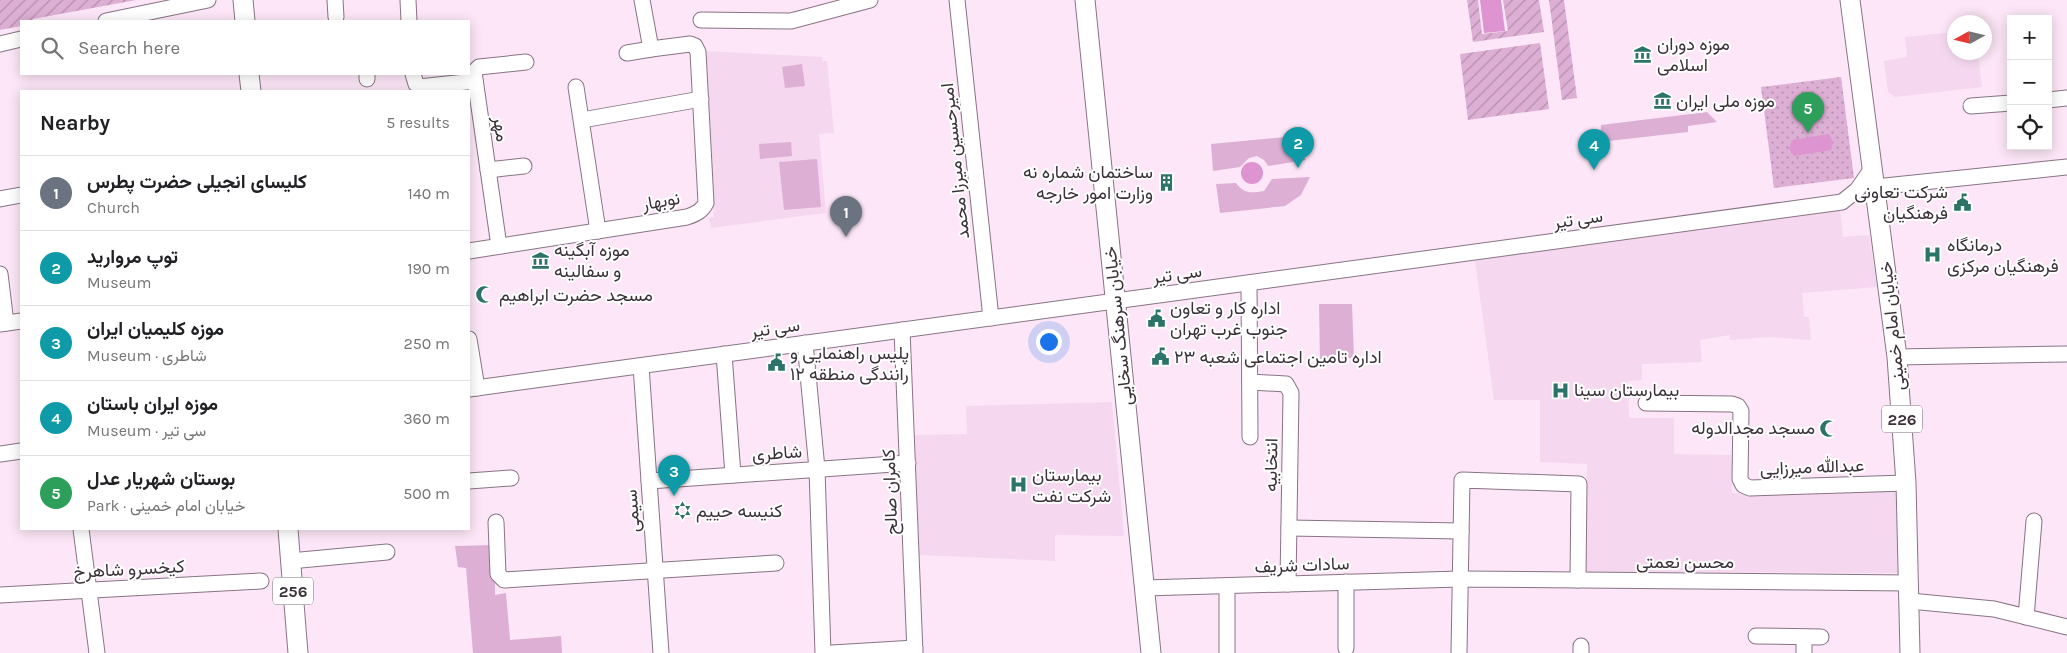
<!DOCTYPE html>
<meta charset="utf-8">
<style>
:root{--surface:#fff;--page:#f6f6f6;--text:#202124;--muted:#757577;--line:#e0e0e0;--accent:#111827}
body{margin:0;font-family:Karla,Vazirmatn,sans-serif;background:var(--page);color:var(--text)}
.controls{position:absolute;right:15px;top:15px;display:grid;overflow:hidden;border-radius:0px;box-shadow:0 2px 12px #0003}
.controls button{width:45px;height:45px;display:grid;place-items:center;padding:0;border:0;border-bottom:1px solid var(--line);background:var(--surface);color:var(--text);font:25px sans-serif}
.compass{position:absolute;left:1947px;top:15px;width:45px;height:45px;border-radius:50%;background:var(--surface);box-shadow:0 2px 12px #0003;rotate:262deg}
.you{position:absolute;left:1048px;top:341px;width:18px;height:18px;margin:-12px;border:4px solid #fff;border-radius:50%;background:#1a73e8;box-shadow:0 0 0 8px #1a73e833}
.badge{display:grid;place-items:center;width:32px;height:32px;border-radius:50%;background:var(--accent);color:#fff;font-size:16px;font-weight:700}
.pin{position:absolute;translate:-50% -41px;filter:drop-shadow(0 1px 2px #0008)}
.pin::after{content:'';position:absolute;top:26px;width:18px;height:15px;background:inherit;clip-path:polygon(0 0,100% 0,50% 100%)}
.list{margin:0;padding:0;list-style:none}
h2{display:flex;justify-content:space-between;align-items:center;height:65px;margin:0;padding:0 20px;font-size:21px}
h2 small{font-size:16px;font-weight:400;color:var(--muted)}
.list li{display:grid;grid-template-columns:32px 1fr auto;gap:15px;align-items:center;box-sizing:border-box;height:75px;padding:0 20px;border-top:1px solid var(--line)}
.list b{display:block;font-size:19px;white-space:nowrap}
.list p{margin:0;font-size:16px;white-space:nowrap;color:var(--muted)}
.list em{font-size:16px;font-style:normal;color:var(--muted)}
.icon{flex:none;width:28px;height:28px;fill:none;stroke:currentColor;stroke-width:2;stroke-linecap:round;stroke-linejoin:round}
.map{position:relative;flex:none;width:2067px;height:653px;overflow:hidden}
.search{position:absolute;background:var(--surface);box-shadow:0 2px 12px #0003;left:20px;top:20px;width:450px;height:55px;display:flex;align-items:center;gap:12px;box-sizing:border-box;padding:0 18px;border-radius:0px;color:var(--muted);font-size:19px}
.panel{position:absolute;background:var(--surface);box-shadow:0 2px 12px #0003;left:20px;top:90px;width:450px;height:440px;border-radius:0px}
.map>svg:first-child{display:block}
</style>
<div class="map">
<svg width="2067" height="653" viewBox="0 0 2067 653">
<defs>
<pattern id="park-dots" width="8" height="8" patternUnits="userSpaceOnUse" patternTransform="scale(1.25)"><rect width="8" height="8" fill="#ddafd4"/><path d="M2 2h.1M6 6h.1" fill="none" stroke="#b48fad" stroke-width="1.8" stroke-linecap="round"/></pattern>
<pattern id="garden-furrows" width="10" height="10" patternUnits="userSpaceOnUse" patternTransform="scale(1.25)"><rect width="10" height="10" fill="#ddafd4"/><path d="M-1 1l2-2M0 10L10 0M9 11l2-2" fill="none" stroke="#b48fad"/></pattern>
</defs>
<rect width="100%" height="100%" fill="#fce6f7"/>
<g fill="#f5d8ef">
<polygon points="1954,32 1954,52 1978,53 1982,87 1895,97 1888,92 1884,61 1907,57 1905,37"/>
<polygon points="703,51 823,57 822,61 827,61 834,133 819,134 826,213 711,228 709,218 714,217"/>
<polygon points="1840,209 1843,237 1869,235 1877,287 1802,293 1804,317 1809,317 1811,340 1768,337 1730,340 1730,335 1700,340 1702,362 1642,364 1642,380 1628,381 1629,418 1674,418 1674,454 1731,455 1732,493 1901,490 1904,573 1584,572 1587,464 1540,462 1540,400 1494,400 1474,253"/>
<polygon points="1112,402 1124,536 1055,535 1055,561 919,555 915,435 967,434 966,406"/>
</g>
<g fill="#ddafd4">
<polygon points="802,64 805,86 785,88 782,67"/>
<polygon points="1707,112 1717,122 1688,126 1688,132 1600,142 1601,125"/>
<polygon points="1285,137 1303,154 1306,160 1268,166 1264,160 1257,156 1249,158 1240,167 1213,171 1211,144"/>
<polygon points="791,142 792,156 760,159 759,144"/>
<polygon points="817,159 821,207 784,210 779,162"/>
<path d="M1310,177L1301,195L1285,206L1220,213L1216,184L1236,183C1244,194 1251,193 1264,191L1272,179Z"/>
<polygon points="1319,304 1352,304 1354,358 1320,359"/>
<polygon points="494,545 495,595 506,593 510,640 561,636 562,653 473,653 466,568 458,567 455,546"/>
</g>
<polygon fill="url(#park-dots)" points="1841,77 1854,178 1774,188 1761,87"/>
<g fill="url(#garden-furrows)">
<polygon points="0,0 136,0 33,19 32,21 21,21 21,26 0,30"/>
<polygon points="1467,0 1478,0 1482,34 1508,31 1503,0 1539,0 1544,32 1473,42"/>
<polygon points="1549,0 1564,0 1577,98 1562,100"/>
<polygon points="1540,43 1549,109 1468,120 1460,54"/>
</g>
<g fill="#de94d1">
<polygon points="1480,0 1501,0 1505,31 1484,33"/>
<polygon points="1829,134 1833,142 1831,150 1794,156 1789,149 1792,140"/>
<circle cx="1252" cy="173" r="11"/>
</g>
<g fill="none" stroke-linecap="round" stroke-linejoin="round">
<defs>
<g id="minor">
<polyline points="335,0 336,17"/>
<polyline points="408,0 409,21"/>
<polyline points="957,0 991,318"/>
<polyline points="701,20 791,21 870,0"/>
<polyline points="106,21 208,0"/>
<polyline points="0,44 21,39"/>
<polyline points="627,53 651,49"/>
<polyline points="367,74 367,79"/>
<polyline points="413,74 416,84 419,87 475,81"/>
<polyline points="576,87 598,231"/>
<polyline points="2048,100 2067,98"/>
<polyline points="1971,106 2011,103"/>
<polyline points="582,120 701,99"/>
<polyline points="488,170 524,166"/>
<polyline points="1875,187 2067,167"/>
<polyline points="0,199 21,195"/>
<polyline points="499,246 474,72 479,67 526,62"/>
<path d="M469,251L687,217C696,214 702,211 706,203L698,52L695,46L690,44L651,49L642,0"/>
<polyline points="0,274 6,323"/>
<polyline points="1249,283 1250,437"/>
<polyline points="0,324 21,321"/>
<polyline points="902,330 915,653"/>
<polyline points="469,339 477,388"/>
<polyline points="805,343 817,469 823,653"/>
<polyline points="724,354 733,475"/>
<polyline points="1897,357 2067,354"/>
<polyline points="641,366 661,653"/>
<polyline points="1250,382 1286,384 1291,393 1288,584"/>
<polyline points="469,389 1842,202 1857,190 1873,167"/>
<polyline points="1646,403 1732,404 1738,406 1741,411 1740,479 1743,485 1750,488 1906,483"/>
<polyline points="0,454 21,451"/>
<polyline points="469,481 511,478"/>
<polyline points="649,481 908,463"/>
<polyline points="496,522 498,574 504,580 776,563"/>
<polyline points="1289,528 1461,531"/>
<polyline points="81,529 97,653"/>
<polyline points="290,561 387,552"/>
<polyline points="1227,586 1227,653"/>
<polyline points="1144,588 1460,579 1909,583"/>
<polyline points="0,595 261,581"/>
<polyline points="1910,601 1994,609 2067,627"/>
<polyline points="2026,617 2034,521"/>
<polyline points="1756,636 1821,637"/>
<polyline points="1346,648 1346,582"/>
<polyline points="832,653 915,648"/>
<polyline points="1459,653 1462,480 1579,484 1578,580"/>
<polyline points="1581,653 1581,646"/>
<polyline points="1804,653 1804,637"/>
</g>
<g id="major">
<polyline points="243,0 245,21"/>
<polyline points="1085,0 1151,653"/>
<polyline points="1850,0 1897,357 1906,483 1910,653"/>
<polyline points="249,74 251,91"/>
<polyline points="288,529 298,653"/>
</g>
</defs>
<use href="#minor" stroke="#887484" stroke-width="17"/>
<use href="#major" stroke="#887484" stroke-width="21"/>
<use href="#minor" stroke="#fff" stroke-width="15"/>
<use href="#major" stroke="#fff" stroke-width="19"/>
</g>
<defs>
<symbol id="museum-bare" viewBox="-9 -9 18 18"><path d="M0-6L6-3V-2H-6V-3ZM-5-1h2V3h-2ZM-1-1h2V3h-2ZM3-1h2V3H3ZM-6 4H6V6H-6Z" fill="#2c7369" stroke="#fff" stroke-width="2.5" paint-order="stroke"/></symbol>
<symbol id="building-bare" viewBox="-9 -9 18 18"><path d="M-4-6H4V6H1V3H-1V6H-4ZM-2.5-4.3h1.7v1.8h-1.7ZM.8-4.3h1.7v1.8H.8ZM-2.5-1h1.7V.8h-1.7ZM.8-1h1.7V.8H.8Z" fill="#2c7369" stroke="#fff" stroke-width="2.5" paint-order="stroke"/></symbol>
<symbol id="civic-bare" viewBox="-9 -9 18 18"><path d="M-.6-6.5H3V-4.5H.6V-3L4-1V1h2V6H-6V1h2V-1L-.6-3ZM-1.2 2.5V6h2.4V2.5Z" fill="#2c7369" stroke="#fff" stroke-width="2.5" paint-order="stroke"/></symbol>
<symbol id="hospital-bare" viewBox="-9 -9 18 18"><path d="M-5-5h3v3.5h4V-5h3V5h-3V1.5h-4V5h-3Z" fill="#2c7369" stroke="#fff" stroke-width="2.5" paint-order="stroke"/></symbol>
<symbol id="mosque-bare" viewBox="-9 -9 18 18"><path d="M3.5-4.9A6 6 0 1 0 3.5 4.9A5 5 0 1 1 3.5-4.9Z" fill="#2c7369" stroke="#fff" stroke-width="2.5" paint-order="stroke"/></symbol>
<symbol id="synagogue-bare" viewBox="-9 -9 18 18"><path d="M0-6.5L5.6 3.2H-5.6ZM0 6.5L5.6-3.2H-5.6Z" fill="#2c7369" stroke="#fff" stroke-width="2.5" paint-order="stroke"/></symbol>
</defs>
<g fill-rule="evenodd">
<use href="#museum-bare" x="1630" y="42" width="25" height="25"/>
<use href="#museum-bare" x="1650" y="88" width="25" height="25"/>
<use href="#building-bare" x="1154" y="170" width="25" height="25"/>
<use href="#civic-bare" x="1950" y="190" width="25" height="25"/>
<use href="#hospital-bare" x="1920" y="242" width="25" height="25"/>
<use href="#museum-bare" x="528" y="248" width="25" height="25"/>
<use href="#mosque-bare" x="472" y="282" width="25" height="25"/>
<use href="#civic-bare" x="1144" y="306" width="25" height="25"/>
<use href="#civic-bare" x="1148" y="344" width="25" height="25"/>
<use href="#civic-bare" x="764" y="350" width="25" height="25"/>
<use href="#hospital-bare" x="1548" y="378" width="25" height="25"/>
<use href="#mosque-bare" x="1816" y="416" width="25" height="25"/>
<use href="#hospital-bare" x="1006" y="472" width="25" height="25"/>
<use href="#synagogue-bare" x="670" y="498" width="25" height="25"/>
</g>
<g text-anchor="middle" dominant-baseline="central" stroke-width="4" stroke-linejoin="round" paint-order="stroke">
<g fill="#fff" stroke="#767074" stroke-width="1">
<rect x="1882" y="405.5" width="40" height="27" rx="4"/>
<rect x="273" y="577.5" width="40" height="27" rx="4"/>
</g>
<g font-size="16" font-weight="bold" fill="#3b3239">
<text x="1902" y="419">226</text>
<text x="293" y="591">256</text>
</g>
<g font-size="18" fill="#3b3239" stroke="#fff" text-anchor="start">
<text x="1657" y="44">موزه دوران<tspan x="1657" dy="21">اسلامی</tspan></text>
<text x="1676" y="101">موزه ملی ایران</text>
<text x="1153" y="172" text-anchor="end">ساختمان شماره نه<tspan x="1153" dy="21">وزارت امور خارجه</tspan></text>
<text x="1948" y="192" text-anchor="end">شرکت تعاونی<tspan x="1948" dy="21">فرهنگیان</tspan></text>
<text x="1947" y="245">درمانگاه<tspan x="1947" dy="21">فرهنگیان مرکزی</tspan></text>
<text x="554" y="250">موزه آبگینه<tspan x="554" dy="21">و سفالینه</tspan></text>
<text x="499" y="295">مسجد حضرت ابراهیم</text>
<text x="1170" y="308">اداره کار و تعاون<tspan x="1170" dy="21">جنوب غرب تهران</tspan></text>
<text x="790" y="353">پلیس راهنمایی و<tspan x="790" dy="21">رانندگی منطقه ۱۲</tspan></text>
<text x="1174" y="357">اداره تامین اجتماعی شعبه ۲۳</text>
<text x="1574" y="390">بیمارستان سینا</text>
<text x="1815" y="428" text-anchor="end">مسجد مجدالدوله</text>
<text x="1032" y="475">بیمارستان<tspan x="1032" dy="21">شرکت نفت</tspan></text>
<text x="696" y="511">کنیسه حییم</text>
</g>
<g font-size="18" fill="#3b3239" stroke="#fff">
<text transform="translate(501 129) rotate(82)">مهر</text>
<text transform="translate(955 161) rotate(-96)">امیرحسین میرزا محمد</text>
<text transform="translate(661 201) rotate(-10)">نوبهار</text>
<text transform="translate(1578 219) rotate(-8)">سی تیر</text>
<text transform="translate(1177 274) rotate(-8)">سی تیر</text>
<text transform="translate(1118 326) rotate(-96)">خیابان سرهنگ سخایی</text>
<text transform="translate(1892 326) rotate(-96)">خیابان امام خمینی</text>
<text transform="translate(775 328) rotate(-8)">سی تیر</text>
<text transform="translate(777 453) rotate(-4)">شاطری</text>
<text transform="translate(1271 465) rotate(-89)">انتخابیه</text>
<text transform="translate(1812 467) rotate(-2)">عبدالله میرزایی</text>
<text transform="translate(890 492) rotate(-92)">کامران صالح</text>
<text transform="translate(632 511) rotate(-94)">سیمی</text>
<text x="1685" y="562">محسن نعمتی</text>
<text transform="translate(1302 565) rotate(-2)">سادات شریف</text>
<text transform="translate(129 569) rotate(-3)">کیخسرو شاهرخ</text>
</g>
</g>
</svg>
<div class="controls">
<button>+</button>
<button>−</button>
<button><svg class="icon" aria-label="locate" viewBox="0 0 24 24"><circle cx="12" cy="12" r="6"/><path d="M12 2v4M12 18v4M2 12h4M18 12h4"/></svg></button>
</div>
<svg class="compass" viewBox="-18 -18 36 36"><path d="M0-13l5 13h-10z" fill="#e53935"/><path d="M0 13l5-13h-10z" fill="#757577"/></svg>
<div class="you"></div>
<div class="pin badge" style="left:846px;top:237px;background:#6b7280">1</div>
<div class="pin badge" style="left:1298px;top:168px;background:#0f9aa8">2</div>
<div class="pin badge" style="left:674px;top:496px;background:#0f9aa8">3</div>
<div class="pin badge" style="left:1594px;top:170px;background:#0f9aa8">4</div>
<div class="pin badge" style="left:1808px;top:133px;background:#2e9e5b">5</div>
<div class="search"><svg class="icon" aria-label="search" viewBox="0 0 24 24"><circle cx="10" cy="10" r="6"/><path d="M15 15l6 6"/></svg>Search here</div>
<section class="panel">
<h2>Nearby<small>5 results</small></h2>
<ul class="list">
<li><span class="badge" style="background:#6b7280">1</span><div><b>کلیسای انجیلی حضرت پطرس</b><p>Church</p></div><em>140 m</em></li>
<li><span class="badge" style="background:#0f9aa8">2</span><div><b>توپ مروارید</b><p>Museum</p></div><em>190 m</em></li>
<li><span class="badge" style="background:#0f9aa8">3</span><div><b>موزه کلیمیان ایران</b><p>Museum · شاطری</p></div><em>250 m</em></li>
<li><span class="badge" style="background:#0f9aa8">4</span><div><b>موزه ایران باستان</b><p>Museum · سی تیر</p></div><em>360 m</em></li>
<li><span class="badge" style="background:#2e9e5b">5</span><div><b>بوستان شهریار عدل</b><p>Park · خیابان امام خمینی</p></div><em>500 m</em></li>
</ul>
</section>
</div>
